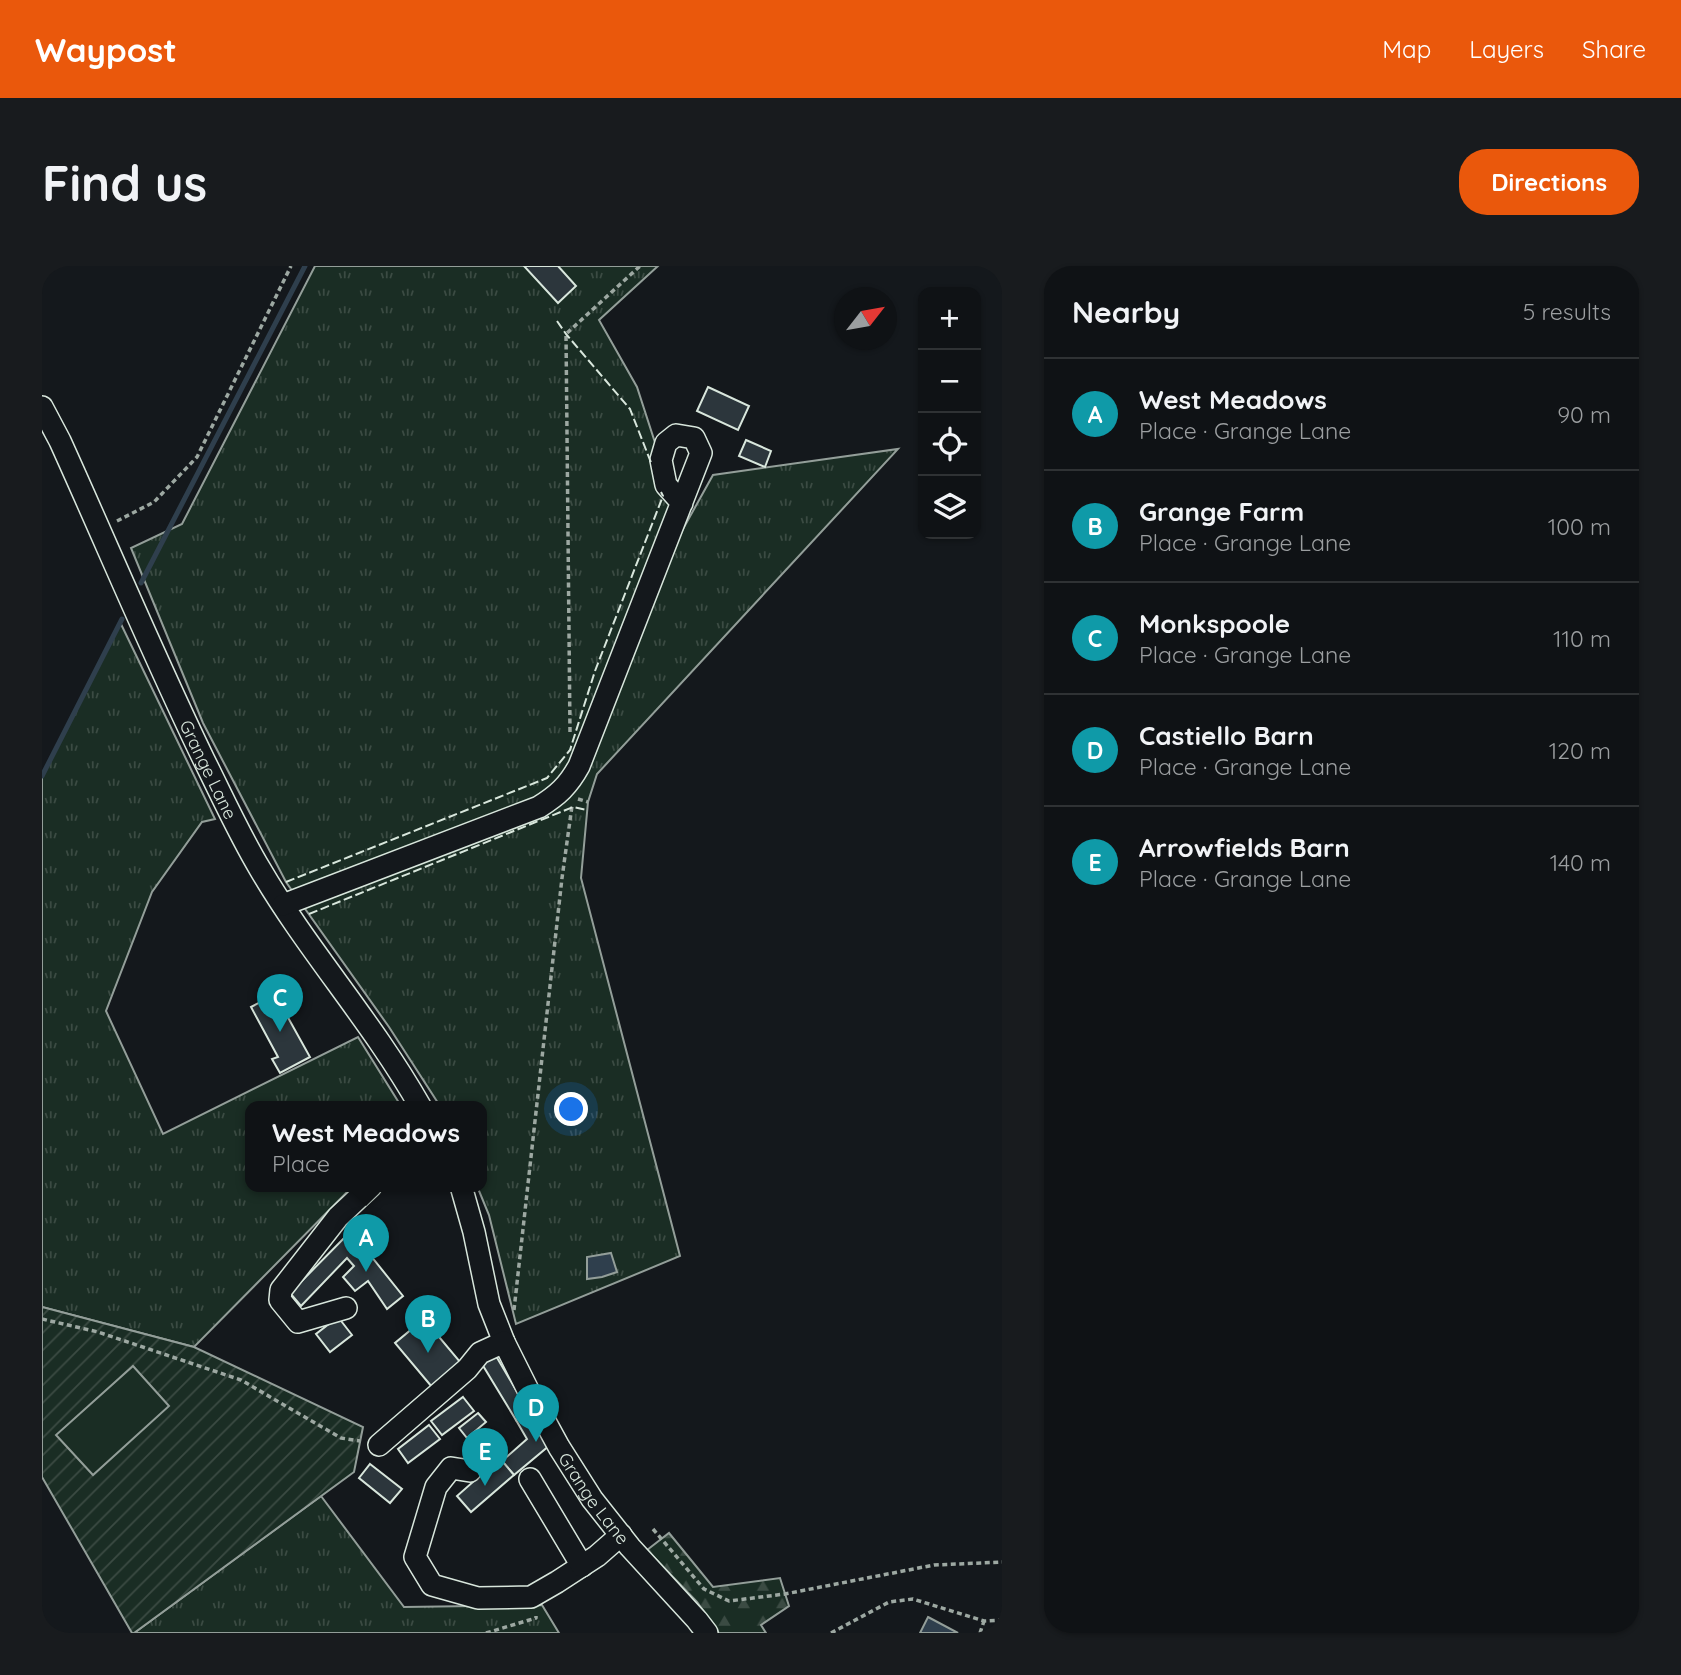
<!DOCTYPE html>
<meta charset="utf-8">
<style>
:root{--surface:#0f1215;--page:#181b1e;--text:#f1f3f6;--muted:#9b9ea0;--line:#2f3234;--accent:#ea580c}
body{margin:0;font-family:Quicksand,sans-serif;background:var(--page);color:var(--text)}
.controls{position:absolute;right:21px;top:21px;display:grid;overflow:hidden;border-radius:14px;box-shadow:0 2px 5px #0004}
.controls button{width:63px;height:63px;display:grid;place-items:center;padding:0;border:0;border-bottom:2px solid var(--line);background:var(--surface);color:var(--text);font:35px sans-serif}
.compass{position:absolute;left:792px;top:21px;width:63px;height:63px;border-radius:50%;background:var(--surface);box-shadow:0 2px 5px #0004;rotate:59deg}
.you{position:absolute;left:530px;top:844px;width:24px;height:24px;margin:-18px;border:5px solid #fff;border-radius:50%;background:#1a73e8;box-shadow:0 0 0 10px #1a73e833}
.badge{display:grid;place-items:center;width:46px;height:46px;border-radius:50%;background:var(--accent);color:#fff;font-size:23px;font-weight:700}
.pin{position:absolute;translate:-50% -58px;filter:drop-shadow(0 2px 4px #0008)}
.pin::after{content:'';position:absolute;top:37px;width:24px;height:21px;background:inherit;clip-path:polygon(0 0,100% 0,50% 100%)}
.popup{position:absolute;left:203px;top:835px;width:242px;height:91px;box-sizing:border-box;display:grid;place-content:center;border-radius:14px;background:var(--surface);filter:drop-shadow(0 2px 5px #0005);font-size:23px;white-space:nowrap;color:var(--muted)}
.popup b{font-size:26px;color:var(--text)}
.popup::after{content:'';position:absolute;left:50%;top:100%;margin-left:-14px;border:14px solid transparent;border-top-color:var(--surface)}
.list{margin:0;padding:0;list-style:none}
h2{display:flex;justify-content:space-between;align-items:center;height:91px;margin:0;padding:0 28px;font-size:30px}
h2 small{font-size:23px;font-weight:400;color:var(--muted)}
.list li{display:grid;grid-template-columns:46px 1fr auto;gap:21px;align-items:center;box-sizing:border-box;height:112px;padding:0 28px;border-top:2px solid var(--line)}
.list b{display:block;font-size:26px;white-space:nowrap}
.list p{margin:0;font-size:23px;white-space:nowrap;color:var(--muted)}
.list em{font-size:23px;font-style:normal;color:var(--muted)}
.icon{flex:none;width:38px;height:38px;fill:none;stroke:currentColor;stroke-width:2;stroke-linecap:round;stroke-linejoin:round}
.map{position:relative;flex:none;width:960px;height:1367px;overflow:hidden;border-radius:28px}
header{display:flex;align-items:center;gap:42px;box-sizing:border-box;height:98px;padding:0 35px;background:var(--accent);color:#fff}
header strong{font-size:33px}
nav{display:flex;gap:38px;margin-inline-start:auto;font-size:24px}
.intro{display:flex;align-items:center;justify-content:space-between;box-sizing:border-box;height:168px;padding:0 42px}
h1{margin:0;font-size:49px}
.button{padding:18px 32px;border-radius:28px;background:var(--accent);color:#fff;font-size:24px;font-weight:700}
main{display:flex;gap:42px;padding:0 42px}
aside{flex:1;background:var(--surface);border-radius:28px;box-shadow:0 2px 5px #0004}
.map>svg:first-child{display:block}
</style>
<header>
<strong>Waypost</strong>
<nav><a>Map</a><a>Layers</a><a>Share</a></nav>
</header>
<div class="intro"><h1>Find us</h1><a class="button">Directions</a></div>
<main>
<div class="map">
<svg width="960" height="1367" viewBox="0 0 960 1367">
<defs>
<pattern id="grass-tufts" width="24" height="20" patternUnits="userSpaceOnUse" patternTransform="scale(1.75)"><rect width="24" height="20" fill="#1a2d24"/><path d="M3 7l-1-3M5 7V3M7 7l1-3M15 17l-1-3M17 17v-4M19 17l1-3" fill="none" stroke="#3b4b43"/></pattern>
<pattern id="forest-firs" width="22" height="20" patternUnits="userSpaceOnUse" patternTransform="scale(1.75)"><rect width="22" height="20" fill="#1a2d24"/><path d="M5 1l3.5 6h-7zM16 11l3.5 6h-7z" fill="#3b4b43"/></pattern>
<pattern id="garden-furrows" width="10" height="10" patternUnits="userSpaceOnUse" patternTransform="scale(1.75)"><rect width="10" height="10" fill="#1a2d24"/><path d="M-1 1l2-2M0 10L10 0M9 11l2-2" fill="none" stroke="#3b4b43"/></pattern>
</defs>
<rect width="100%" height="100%" fill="#14181c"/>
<g fill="url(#grass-tufts)" stroke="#939e99" stroke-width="2">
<polygon points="273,0 616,0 557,54 595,121 641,263 671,209 856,183 555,508 546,536 539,612 638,990 474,1058 447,949 435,920 440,920 440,840 398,840 347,761 244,616 161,457 89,282 140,258"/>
<polygon points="78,356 173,553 160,556 110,626 64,745 121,868 316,771 359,840 208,840 208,920 311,920 152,1081 0,1041 0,510"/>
<polygon points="279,1230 362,1341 500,1339 517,1367 92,1367"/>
</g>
<polygon fill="url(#forest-firs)" stroke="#939e99" stroke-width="2" points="627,1267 671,1321 738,1312 747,1340 719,1359 724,1367 677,1367 655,1336 605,1284"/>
<polygon fill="url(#garden-furrows)" stroke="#939e99" stroke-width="2" points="0,1041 152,1081 321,1161 312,1206 92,1367 90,1367 0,1211"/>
<polygon fill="#1a2d24" stroke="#939e99" stroke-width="2" points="91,1100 127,1140 51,1209 14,1169"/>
<g fill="#2f3f4d" stroke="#939e99" stroke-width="2">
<polygon points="569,987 575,1006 560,1011 545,1013 545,991"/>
<polygon points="886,1351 916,1367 878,1367"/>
</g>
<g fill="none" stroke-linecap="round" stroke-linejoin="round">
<g stroke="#2f3f4d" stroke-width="5">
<polyline points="99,317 263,0"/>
<polyline points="0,510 80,353"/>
</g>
</g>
<g fill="#2c363c" stroke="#d8e6dc" stroke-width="2">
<polygon points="482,0 516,0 534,20 516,37"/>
<polygon points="666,121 707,140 696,164 655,145"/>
<polygon points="704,174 729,185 723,201 697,190"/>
<polygon points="228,731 234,741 239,739 268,791 238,807 230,793 236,791 209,741"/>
<polygon points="309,965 361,1030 345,1043 326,1015 313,1025 301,1011 312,1000 305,992 259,1040 248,1027"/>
<polygon points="296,1051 310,1069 288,1086 274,1068"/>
<polygon points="382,1053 419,1097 390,1121 353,1077"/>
<polygon points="454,1090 487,1146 474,1154 440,1098"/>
<polygon points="421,1131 432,1145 400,1169 389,1155"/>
<polygon points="487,1146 508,1179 472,1209 460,1195 485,1173 474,1154"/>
<polygon points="436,1147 444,1156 425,1172 417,1162"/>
<polygon points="387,1159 398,1173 366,1197 356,1183"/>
<polygon points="443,1175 472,1209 429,1246 415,1230 440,1208 425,1190"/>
<polygon points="328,1198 360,1223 348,1237 317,1212"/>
</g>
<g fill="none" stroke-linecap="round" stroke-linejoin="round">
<defs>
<g id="minor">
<path id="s1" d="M0,141L18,175C66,281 111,389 162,494C180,530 197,568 218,603C266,685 331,757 378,840"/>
<path d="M241,639L497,541C516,529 526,520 537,500L659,187L652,172L634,169L624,177L619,194L624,219L640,237"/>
<path id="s2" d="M419,920L432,966L447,1038L462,1076L487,1126L517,1181L550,1233L588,1281L655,1354L665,1367"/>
<polyline points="304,1042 256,1056 238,1034 239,1024 296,951 329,920"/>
<polyline points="337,1179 425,1103 438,1087 462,1076"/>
<polyline points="428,1205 409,1202 394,1221 373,1291 390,1319 436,1332 489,1331 515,1316 555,1290 579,1269"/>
<polyline points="488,1213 540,1300"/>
</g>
</defs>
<use href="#minor" stroke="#d8e6dc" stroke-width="24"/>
<g stroke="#9da8a2" stroke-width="3.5" stroke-dasharray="5 3.5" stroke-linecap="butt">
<polyline points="75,255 112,236 155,191 249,0"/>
<polyline points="528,466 524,68 598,0"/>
<polyline points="536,533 546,536"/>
<polyline points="472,1044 520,612 530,540"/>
<polyline points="0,1053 56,1066 199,1114 299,1172 318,1175"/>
<polyline points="611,1263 662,1323 687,1335 743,1328 892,1299 960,1296"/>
<polyline points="444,1367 494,1352 494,1350"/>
<polyline points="789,1367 847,1336 871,1333 942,1355 960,1354"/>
<polyline points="938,1367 942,1355"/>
</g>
<use href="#minor" stroke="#14181c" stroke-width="21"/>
<g stroke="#d8e6dc" stroke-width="2" stroke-dasharray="9 3.5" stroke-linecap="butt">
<polyline points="515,55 524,68 588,143 610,199"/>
<polyline points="244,616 505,512 528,484 553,405 621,230 619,226"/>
<polyline points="267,648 531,541 545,544"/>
</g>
</g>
<g text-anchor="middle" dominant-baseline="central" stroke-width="5" stroke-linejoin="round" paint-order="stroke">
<g font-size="18" fill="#d8e6dc" stroke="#14181c">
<text stroke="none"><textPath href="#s1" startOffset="399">Grange Lane</textPath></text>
<text stroke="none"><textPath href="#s2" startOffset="343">Grange Lane</textPath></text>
</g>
</g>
</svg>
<div class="controls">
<button>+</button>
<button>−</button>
<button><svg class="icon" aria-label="locate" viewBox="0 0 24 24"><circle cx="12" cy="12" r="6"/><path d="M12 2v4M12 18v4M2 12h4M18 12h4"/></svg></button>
<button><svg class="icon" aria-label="layers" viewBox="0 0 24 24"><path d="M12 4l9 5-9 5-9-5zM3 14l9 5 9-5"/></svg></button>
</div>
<svg class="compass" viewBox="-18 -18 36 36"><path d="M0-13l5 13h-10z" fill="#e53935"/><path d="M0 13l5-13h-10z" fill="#9b9ea0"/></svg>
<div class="you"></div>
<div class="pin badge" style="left:324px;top:1006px;background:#0f9aa8">A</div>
<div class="popup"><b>West Meadows</b>Place</div>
<div class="pin badge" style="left:386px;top:1087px;background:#0f9aa8">B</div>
<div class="pin badge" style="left:238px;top:766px;background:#0f9aa8">C</div>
<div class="pin badge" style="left:494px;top:1176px;background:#0f9aa8">D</div>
<div class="pin badge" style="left:443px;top:1220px;background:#0f9aa8">E</div>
</div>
<aside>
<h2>Nearby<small>5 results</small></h2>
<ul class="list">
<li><span class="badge" style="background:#0f9aa8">A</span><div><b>West Meadows</b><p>Place · Grange Lane</p></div><em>90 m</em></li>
<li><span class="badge" style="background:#0f9aa8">B</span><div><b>Grange Farm</b><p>Place · Grange Lane</p></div><em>100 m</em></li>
<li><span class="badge" style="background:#0f9aa8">C</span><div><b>Monkspoole</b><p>Place · Grange Lane</p></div><em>110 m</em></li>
<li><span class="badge" style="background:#0f9aa8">D</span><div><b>Castiello Barn</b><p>Place · Grange Lane</p></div><em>120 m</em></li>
<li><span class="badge" style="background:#0f9aa8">E</span><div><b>Arrowfields Barn</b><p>Place · Grange Lane</p></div><em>140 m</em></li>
</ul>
</aside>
</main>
